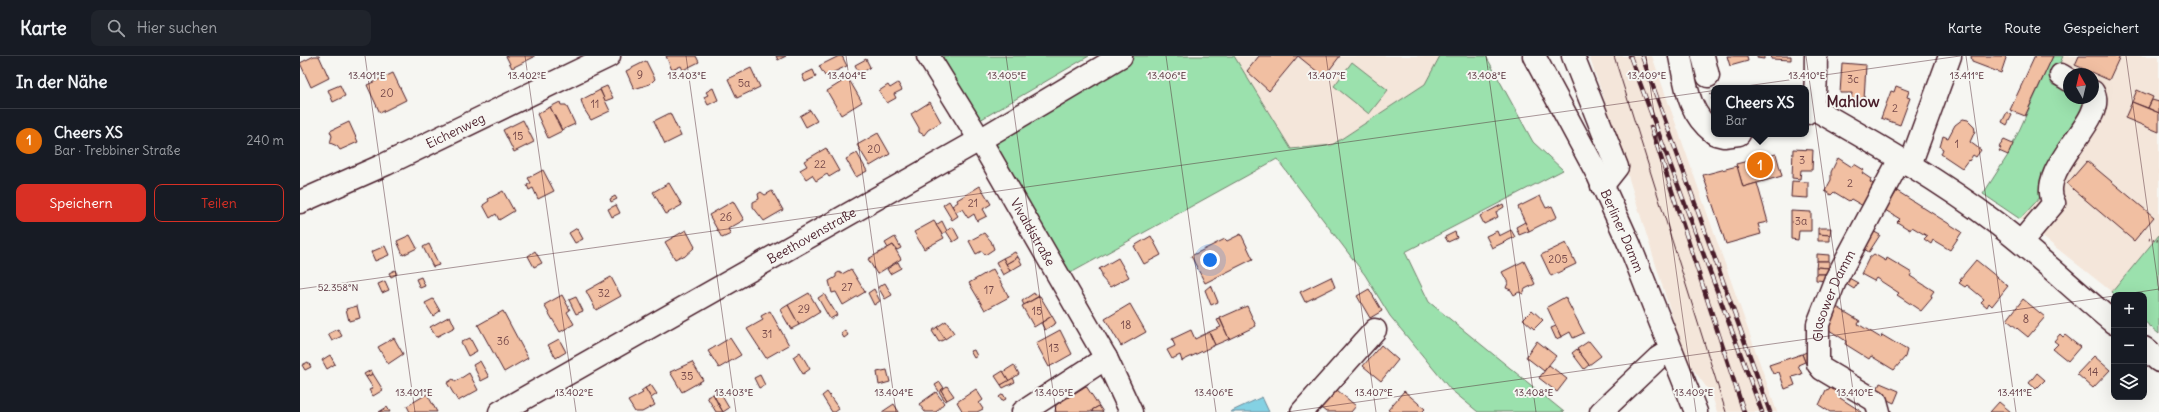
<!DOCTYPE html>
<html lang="de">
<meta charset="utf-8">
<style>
:root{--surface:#171b24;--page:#20242c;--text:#f1f3f6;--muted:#9ea1a6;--line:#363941;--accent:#d93025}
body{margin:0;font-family:Delius,sans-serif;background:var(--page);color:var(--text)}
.controls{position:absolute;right:12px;bottom:12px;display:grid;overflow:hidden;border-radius:8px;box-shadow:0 4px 16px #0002}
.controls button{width:36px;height:36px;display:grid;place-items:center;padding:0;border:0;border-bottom:1px solid var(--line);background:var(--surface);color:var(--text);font:20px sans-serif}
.compass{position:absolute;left:1763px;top:12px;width:36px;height:36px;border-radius:50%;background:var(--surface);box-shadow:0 4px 16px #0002;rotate:352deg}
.you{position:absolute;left:910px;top:204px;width:14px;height:14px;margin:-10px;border:3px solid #fff;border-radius:50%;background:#1a73e8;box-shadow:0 0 0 6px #1a73e833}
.badge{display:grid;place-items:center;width:26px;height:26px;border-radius:50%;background:var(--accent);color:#fff;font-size:13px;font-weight:700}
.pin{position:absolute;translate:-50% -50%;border:2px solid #fff;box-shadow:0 1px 4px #0006}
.popup{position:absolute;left:1411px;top:29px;width:98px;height:52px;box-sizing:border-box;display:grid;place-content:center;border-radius:8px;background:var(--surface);filter:drop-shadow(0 1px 3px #0005);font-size:13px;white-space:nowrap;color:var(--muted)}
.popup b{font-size:15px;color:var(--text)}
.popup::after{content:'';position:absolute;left:50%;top:100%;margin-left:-8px;border:8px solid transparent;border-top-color:var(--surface)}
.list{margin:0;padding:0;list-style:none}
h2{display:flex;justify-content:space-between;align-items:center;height:52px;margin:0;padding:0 16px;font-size:17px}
h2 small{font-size:13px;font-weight:400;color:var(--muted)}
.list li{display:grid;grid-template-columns:26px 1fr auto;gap:12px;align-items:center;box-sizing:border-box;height:64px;padding:0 16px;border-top:1px solid var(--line)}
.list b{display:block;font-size:15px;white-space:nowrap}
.list p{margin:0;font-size:13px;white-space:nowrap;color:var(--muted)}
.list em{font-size:13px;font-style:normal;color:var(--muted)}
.actions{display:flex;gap:8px;padding:12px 16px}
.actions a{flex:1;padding:9px 0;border:1px solid var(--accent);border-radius:8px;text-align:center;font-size:14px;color:var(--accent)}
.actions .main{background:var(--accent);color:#fff}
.icon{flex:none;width:22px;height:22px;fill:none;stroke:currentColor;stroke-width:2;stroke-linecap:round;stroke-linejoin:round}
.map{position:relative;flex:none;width:1859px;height:356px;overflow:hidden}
header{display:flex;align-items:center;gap:24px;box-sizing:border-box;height:56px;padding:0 20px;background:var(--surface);border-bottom:1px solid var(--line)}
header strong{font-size:19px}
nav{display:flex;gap:22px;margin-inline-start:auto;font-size:14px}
.search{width:280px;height:36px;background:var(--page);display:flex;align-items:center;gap:10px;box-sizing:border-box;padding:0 14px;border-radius:8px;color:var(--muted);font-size:15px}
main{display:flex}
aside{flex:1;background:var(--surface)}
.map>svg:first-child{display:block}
</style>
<header>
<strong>Karte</strong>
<div class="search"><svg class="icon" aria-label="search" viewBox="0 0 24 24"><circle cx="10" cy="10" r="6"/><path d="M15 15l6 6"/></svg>Hier suchen</div>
<nav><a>Karte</a><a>Route</a><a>Gespeichert</a></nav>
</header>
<main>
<aside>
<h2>In der Nähe<small></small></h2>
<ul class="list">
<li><span class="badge" style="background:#e8710a">1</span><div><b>Cheers XS</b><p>Bar · Trebbiner Straße</p></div><em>240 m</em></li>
</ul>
<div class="actions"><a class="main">Speichern</a><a>Teilen</a></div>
</aside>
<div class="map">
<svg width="1859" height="356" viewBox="0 0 1859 356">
<rect width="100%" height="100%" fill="#f6f6f2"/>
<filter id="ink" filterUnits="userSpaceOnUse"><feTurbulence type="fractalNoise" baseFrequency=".025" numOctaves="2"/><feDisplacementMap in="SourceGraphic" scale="8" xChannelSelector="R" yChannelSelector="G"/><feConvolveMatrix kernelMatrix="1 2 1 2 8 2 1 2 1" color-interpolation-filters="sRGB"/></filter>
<g filter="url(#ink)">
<g fill="#f4e6da">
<polygon points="934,0 1140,0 1126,28 1032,89 991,93"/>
<polygon points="1289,0 1352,0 1477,356 1417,356 1412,339 1385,302 1305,46"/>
<polygon points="1763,0 1859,0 1859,179 1812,236 1720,163 1745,136 1783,43 1780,42 1793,42 1793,18 1769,18 1769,36 1751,28"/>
</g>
<g fill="#9be1ad" stroke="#72806c">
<polygon points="642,0 789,0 680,64"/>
<polygon points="829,0 934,0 991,93 1032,89 1125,28 1140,0 1186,0 1233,86 1263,114 1105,196 1129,246 1264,356 1178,356 1150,333 1090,260 1065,219 977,103 767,219 691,79"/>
<polygon points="1753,0 1763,0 1751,28 1769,36 1769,42 1780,42 1786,46 1745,136 1720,163 1683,138 1708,99"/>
<polygon points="1052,6 1088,34 1069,58 1034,30"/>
<polygon points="1859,179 1859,278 1844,265 1844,239 1815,239 1812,236"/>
</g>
<polygon fill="#84d1e3" stroke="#6d8a99" points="962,341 969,356 930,356"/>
<g fill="#f1bfa2" stroke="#4a1f2b">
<polygon points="14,0 19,0 29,22 11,31 0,7"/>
<polygon points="206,0 234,0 234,1 212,12"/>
<polygon points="366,0 396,0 399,6 383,14 381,10 372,14"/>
<polygon points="476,0 486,0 478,4"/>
<polygon points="539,0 542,0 547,10 525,20 519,10"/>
<polygon points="959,0 998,0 969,35 947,15"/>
<polygon points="998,0 1040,0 1024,21"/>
<polygon points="1427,0 1447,0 1448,5 1430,10"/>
<polygon points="1457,0 1464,0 1464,3 1457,2"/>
<polygon points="1472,0 1491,0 1491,4 1471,3"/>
<polygon points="1671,0 1704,0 1706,2 1701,17 1672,6"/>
<polygon points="1735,0 1753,0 1725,60 1710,54"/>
<polygon points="1779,0 1820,0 1809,24 1775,9"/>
<polygon points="566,3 570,11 560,19 555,9"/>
<polygon points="346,5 355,23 350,28 334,33 326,15"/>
<polygon points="1542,7 1566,9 1564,44 1551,43 1552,37 1540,37"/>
<polygon points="451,12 460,31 437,42 428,23"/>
<polygon points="513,14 516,21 505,26 502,19"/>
<polygon points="93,17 106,44 80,57 67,29"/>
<polygon points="548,22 562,46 541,59 527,35"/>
<polygon points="598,27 602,34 594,38 596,42 587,47 579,35 588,29 590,32"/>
<polygon points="40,29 45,40 33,46 28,34"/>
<polygon points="307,30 313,42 305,45 300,33"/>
<polygon points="1596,30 1609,35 1607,41 1610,42 1600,69 1581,62 1591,35 1594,36"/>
<polygon points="413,32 418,44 408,49 404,41 408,39 406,36"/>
<polygon points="300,34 310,55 291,64 284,53 281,44"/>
<polygon points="1837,34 1853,41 1848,52 1832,46"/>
<polygon points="1852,44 1859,46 1859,57 1848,52"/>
<polygon points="260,46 261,49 266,49 275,68 262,74 250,51"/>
<polygon points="630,46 641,66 628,74 624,79 619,76 619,72 611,58"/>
<polygon points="1832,46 1859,57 1859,76 1825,62"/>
<polygon points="250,51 262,75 248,82 237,58"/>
<polygon points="510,54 517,65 506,71 500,60"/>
<polygon points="1707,56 1712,59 1707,69 1702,66"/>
<polygon points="370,57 381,80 365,88 354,65"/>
<polygon points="1663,63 1668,64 1674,70 1675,75 1670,86 1681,94 1676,101 1673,99 1669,105 1668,104 1662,112 1641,98 1643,93 1640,91 1643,80 1648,82 1655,69"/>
<polygon points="223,64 234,86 214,96 203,74"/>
<polygon points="49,66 58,86 40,94 37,90 30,87 32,80 30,75"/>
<polygon points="578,77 590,98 570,110 557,89"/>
<polygon points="1704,84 1713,88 1708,99 1699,95 1701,92 1699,91"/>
<polygon points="526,92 539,115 529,121 527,118 516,125 512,119 506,123 500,114 507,110 504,105"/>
<polygon points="1493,93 1513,94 1512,114 1501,114 1500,123 1492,122"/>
<polygon points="557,97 567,115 556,121 546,103"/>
<polygon points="1476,98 1482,120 1443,131 1436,108"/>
<polygon points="1538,102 1552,111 1554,108 1564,114 1562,117 1571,123 1570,126 1578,131 1565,151 1551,143 1549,145 1534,136 1531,139 1525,135 1531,124 1531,116"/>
<polygon points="1787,105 1854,161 1834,185 1767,128"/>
<polygon points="1437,110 1443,131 1457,127 1468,166 1458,168 1461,178 1426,188 1403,119"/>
<polygon points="243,114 254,135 238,143 233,132 229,134 227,129 231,127 228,122"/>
<polygon points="1492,125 1508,126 1508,142 1491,141"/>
<polygon points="369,127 382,149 366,158 353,136"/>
<polygon points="680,130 691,148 683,153 687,160 677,165 674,158 668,162 662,153 656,156 652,150 658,146 657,144"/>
<polygon points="203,135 214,155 199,164 196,158 190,162 183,149 189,145 188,143"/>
<polygon points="472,135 483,154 464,165 453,151 453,146 459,143 458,138 461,136 465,139"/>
<polygon points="1597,135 1662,176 1650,194 1633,184 1631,188 1624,183 1627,180 1612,171 1610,174 1597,166 1600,163 1585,154"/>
<polygon points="315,140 317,143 311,146 310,143"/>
<polygon points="1240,140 1246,152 1252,150 1257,161 1229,175 1218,151"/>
<polygon points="433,145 444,164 428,173 431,178 422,182 409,159"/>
<polygon points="649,145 658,160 652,164 643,149"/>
<polygon points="1203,148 1204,151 1196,156 1198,161 1184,168 1180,160"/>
<polygon points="316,149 320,157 312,161 308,153"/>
<polygon points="1491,155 1511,156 1511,175 1499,175 1498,184 1491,183"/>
<polygon points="634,165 644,182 624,193 614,176"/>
<polygon points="642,165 647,175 642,178 636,169"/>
<polygon points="1225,166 1229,175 1219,179 1216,171"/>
<polygon points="653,171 659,182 653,186 646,175"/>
<polygon points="277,172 283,183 275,187 269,177"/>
<polygon points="1518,172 1531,172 1530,179 1518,178"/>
<polygon points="1569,173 1580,179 1569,196 1559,190"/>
<polygon points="386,174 395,191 384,201 381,200 375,203 365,186"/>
<polygon points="1211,174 1215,181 1192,192 1186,180 1197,175 1199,180"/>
<polygon points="1155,176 1157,182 1148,186 1145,181"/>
<polygon points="684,177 691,185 694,193 685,199 682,195 676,198 669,185"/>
<polygon points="941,178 953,203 905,227 891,200 925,183 927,185"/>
<polygon points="1518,178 1530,179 1530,185 1518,185"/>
<polygon points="110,179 117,192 103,199 97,185"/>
<polygon points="851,180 861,199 844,208 834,190"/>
<polygon points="595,181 601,192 597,194 593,189 588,192 585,187"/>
<polygon points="1266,187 1276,208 1251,220 1241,199"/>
<polygon points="129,188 139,209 133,211 123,191"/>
<polygon points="593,189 601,203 577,218 568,203"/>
<polygon points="85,190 89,199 75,205 71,196"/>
<polygon points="235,195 242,207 234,211 228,200"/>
<polygon points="715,196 718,201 706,208 703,202"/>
<polygon points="1517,198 1529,199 1529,205 1517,205"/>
<polygon points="1574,198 1586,205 1587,202 1612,217 1610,220 1634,235 1631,239 1632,242 1621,255 1597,239 1599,237 1576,222 1574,225 1561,218 1569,202"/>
<polygon points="718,201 722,208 710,215 706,208"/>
<polygon points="703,202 710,215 703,219 696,206"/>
<polygon points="818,202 829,221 810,231 801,221 802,218 799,213"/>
<polygon points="1676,204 1708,230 1692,250 1689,247 1687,251 1681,246 1684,243 1667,229 1665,231 1659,227 1662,224 1660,223"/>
<polygon points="1224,205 1235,228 1225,233 1223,238 1219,236 1214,239 1211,234 1206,232 1208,227 1202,216"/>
<polygon points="1517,205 1529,205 1529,212 1516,211"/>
<polygon points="598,206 601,212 590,218 587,213"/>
<polygon points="1516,211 1529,212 1528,218 1516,218"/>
<polygon points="551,213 565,236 543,249 536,236 532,237 529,225 536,221 536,218 539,216 542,218"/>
<polygon points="693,213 709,241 685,254 669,227"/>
<polygon points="95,214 97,218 91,221 89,217"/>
<polygon points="1516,218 1528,218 1528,225 1516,224"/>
<polygon points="121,221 125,230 120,232 116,223"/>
<polygon points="311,221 321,240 296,254 286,235"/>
<polygon points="1031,221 1035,231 1005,246 1000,236"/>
<polygon points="1547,221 1558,227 1554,233 1543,226"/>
<polygon points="85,225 89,234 82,237 78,228"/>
<polygon points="585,227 592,239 585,243 578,231"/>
<polygon points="911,229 918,246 911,249 905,234"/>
<polygon points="574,233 580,245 574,249 568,237"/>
<polygon points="1069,233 1082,255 1070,262 1057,240"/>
<polygon points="509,237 520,256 499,269 488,249"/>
<polygon points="734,237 735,239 738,238 739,240 724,249 722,245"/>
<polygon points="524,238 537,259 530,263 518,242"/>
<polygon points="262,239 270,254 267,256 274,268 260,276 244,249"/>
<polygon points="740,240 752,260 734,271 722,250"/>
<polygon points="276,241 283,255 276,258 269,244"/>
<polygon points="1265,241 1284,277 1273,282 1270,276 1261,281 1247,251"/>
<polygon points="133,243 140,255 133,260 125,247"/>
<polygon points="1723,243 1745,261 1728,281 1707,264"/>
<polygon points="830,248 846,276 821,290 805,263"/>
<polygon points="488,249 499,269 491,273 480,254"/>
<polygon points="57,250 60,262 49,265 46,253"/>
<polygon points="947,250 956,270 929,283 920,262"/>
<polygon points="1535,250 1560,265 1558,268 1581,282 1582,279 1607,294 1605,301 1594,314 1571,300 1569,303 1545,288 1546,285 1523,270"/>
<polygon points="1232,254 1243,264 1234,273 1223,263"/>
<polygon points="203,255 228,302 204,316 178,269"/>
<polygon points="470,255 489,289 466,302 447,273 463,264 461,260"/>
<polygon points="150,260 155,271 136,281 130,271"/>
<polygon points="752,260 756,267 745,274 741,267"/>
<polygon points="920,263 929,283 915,289 909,276 921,271 917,264"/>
<polygon points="646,265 654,277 645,283 637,271"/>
<polygon points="1256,270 1261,281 1256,283 1251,272"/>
<polygon points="637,271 645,283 639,286 632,275"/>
<polygon points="38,273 42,280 32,285 28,278"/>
<polygon points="545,274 548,279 544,282 541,277"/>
<polygon points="760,274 772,298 749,311 736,287"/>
<polygon points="891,274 895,283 909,276 915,289 882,305 880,299 872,303 867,294 875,290 872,283"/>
<polygon points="1760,278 1763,281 1765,279 1780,291 1768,305 1753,293 1758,288 1754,285"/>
<polygon points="94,282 103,298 88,308 78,291"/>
<polygon points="170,282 177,295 168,300 161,286"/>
<polygon points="430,282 441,299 419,312 408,295"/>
<polygon points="259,283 266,296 256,302 248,289"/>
<polygon points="1237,285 1256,300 1244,315 1226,301"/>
<polygon points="1289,285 1301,300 1289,309 1277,293"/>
<polygon points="1081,289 1098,304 1081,325 1063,310"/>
<polygon points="1277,293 1289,309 1284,313 1272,297"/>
<polygon points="674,294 677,300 674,302 670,295"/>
<polygon points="1511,294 1513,309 1507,311 1502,298"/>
<polygon points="500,296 510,313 503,318 493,301"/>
<polygon points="1502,298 1505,306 1498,309 1502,318 1492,321 1495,329 1485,333 1479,316 1473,318 1469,309"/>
<polygon points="30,299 35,308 27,313 22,304"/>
<polygon points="1794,300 1810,314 1793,332 1777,318"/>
<polygon points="180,305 189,321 181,325 173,309"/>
<polygon points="8,306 11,311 5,314 2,309"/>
<polygon points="392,306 403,324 382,336 370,316"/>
<polygon points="714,309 719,318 709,325 703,316"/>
<polygon points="1249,309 1267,323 1257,336 1239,322"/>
<polygon points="71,314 73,318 66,321 64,318"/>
<polygon points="587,314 590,326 579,329 577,316"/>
<polygon points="703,315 709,325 701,329 695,320"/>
<polygon points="169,317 178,334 158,345 147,327 153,323 155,326"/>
<polygon points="1737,317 1745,324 1736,333 1729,327"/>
<polygon points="73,318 83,334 73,340 69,334 73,332 66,321"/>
<polygon points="460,319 465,329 459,332 454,322"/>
<polygon points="713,322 715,326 703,332 701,329"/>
<polygon points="640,326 644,332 641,334 647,344 645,345 635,329"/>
<polygon points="1580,327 1599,335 1594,347 1575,338"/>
<polygon points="351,329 357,338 351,342 345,332"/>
<polygon points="1531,329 1543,337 1540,342 1562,356 1530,356 1519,349 1526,334 1529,333"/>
<polygon points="647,330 654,340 647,344 641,334"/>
<polygon points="786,330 799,350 792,354 793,356 755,356 756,349"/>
<polygon points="345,332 355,349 342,356 335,356 328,345 343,337 341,335"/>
<polygon points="676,333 683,344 679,347 683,353 677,356 663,356 657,346"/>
<polygon points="1037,334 1056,350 1051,356 1026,356 1021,352"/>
<polygon points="419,335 429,352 423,356 413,338"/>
<polygon points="1104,335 1125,353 1122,356 1091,356 1088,354"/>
<polygon points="527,336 539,353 535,356 532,356 522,340"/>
<polygon points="636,336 644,347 636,356 625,356 619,348"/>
<polygon points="127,338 137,356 110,356 107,350"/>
<polygon points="413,338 418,348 413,351 407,341"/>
<polygon points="703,338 706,343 702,345 699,341"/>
<polygon points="1699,346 1711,356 1690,356"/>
<polygon points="418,348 423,356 416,356 413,351"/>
<polygon points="594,348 599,356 582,356"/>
<polygon points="799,350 803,356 793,356 792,354"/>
<polygon points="87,351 90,356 79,356"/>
</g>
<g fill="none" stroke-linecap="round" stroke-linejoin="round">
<defs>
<g id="minor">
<path id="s1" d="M628,0L680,84L806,302L831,356"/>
<polyline points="1273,0 1317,111 1302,130"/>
<polyline points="1403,0 1408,20"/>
<polyline points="1761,19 1769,24"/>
<path d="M1511,51C1574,87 1638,123 1696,167C1737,198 1774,234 1814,267"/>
<polyline points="1610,109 1650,0"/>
<path id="s2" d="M0,146L86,108L309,0"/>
<path d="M1721,186L1754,147C1735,112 1809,63 1793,36"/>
<polyline points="1844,292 1859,305"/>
<path id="s3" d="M200,356L690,78L821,0"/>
<polyline points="723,356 806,302"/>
<polyline points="1002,356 1075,274"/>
<polyline points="1301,356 1358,302 1371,294"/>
<path id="s4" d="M1579,356L1576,345L1522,313L1518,308V268L1535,225L1600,103"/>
</g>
<g id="major">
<path id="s5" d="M1234,0L1298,119L1330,190L1396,356"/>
<path d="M1380,0C1386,30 1388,57 1414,77"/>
<path d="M1506,57C1519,42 1515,19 1516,0"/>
<polyline points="1416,78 1424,80 1439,78"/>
</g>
</defs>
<use href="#minor" stroke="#4a1f2b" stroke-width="25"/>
<use href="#major" stroke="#4a1f2b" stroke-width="25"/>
<g stroke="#4a1f2b" stroke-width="2.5" stroke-dasharray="1 3" stroke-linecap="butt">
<polyline points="1411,38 1414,48"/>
<polyline points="1849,182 1859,185"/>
</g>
<use href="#minor" stroke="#f6f6f2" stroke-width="22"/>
<use href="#major" stroke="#f6f6f2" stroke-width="22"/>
<polyline stroke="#4a1f2b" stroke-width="1" points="1314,0 1426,356"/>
<defs>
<g id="rail">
<polyline points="1330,0 1462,356"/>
<polyline points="1342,0 1470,356"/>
<polyline points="1351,71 1444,356"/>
</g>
</defs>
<use href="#rail" stroke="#4a1f2b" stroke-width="4.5"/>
<use href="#rail" stroke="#f6f6f2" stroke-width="3" stroke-dasharray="9" stroke-linecap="butt"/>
</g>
</g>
<path fill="none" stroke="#4a1f2b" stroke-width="1" stroke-opacity="0.45" d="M65,0L115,356M225,0L276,356M386,0L436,356M546,0L596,356M706,0L756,356M866,0L916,356M1026,0L1076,356M1186,0L1236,356M1346,0L1396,356M1506,0L1556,356M1666,0L1716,356M1826,0L1859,235M0,233L1660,0M1819,239L1859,233M987,356L1814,240"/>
<g text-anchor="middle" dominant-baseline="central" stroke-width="4" stroke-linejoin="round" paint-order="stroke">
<g font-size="11" fill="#744749">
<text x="340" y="19">9</text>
<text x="1553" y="23">3c</text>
<text x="444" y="27">5a</text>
<text x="87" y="37">20</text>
<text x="295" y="48">11</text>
<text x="1595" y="52">2</text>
<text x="218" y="80">15</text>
<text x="1657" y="88">1</text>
<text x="574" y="93">20</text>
<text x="1502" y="104">3</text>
<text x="520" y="108">22</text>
<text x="1550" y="127">2</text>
<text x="673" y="147">21</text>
<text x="426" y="161">26</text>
<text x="1501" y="165">3a</text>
<text x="1258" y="203">205</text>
<text x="547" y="231">27</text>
<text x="689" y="234">17</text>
<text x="304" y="237">32</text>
<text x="504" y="253">29</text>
<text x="737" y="255">15</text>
<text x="1726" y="263">8</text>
<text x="826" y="269">18</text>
<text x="467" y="278">31</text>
<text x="203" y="285">36</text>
<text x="754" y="292">13</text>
<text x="1793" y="316">14</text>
<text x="387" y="320">35</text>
</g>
<g font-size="13" fill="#4a1f2b" stroke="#f6f6f2">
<text stroke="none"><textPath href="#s2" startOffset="171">Eichenweg</textPath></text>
<text stroke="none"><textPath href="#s5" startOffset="196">Berliner Damm</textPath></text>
<text stroke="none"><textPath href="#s1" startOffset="205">Vivaldistraße</textPath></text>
<text stroke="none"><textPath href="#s3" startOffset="358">Beethovenstraße</textPath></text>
<text stroke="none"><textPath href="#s4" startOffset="152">Glasower Damm</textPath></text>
</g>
<g font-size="15" font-weight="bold" fill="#4a1f2b" stroke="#f6f6f2">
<text x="1553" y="45">Mahlow</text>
</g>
</g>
<g font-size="10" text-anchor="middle" fill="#4a1f2b" stroke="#f6f6f2" stroke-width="4" stroke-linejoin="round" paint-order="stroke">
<text x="67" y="23">13.401°E</text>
<text x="227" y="23">13.402°E</text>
<text x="387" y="23">13.403°E</text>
<text x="547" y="23">13.404°E</text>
<text x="707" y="23">13.405°E</text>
<text x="867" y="23">13.406°E</text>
<text x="1027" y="23">13.407°E</text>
<text x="1187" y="23">13.408°E</text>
<text x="1347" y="23">13.409°E</text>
<text x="1507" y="23">13.410°E</text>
<text x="1667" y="23">13.411°E</text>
<text x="38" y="235">52.358°N</text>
<text x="114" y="340">13.401°E</text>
<text x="274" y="340">13.402°E</text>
<text x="434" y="340">13.403°E</text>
<text x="594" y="340">13.404°E</text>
<text x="754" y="340">13.405°E</text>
<text x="914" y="340">13.406°E</text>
<text x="1074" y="340">13.407°E</text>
<text x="1234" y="340">13.408°E</text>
<text x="1394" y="340">13.409°E</text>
<text x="1555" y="340">13.410°E</text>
<text x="1715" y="340">13.411°E</text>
</g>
</svg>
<div class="controls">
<button>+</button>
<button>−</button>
<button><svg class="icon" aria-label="layers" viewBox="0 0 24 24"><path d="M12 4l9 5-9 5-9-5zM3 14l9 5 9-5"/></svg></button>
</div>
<svg class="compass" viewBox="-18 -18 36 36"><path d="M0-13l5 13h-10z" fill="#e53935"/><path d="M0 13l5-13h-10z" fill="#9ea1a6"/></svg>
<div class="you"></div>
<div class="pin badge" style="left:1460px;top:109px;background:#e8710a">1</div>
<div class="popup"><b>Cheers XS</b>Bar</div>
</div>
</main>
